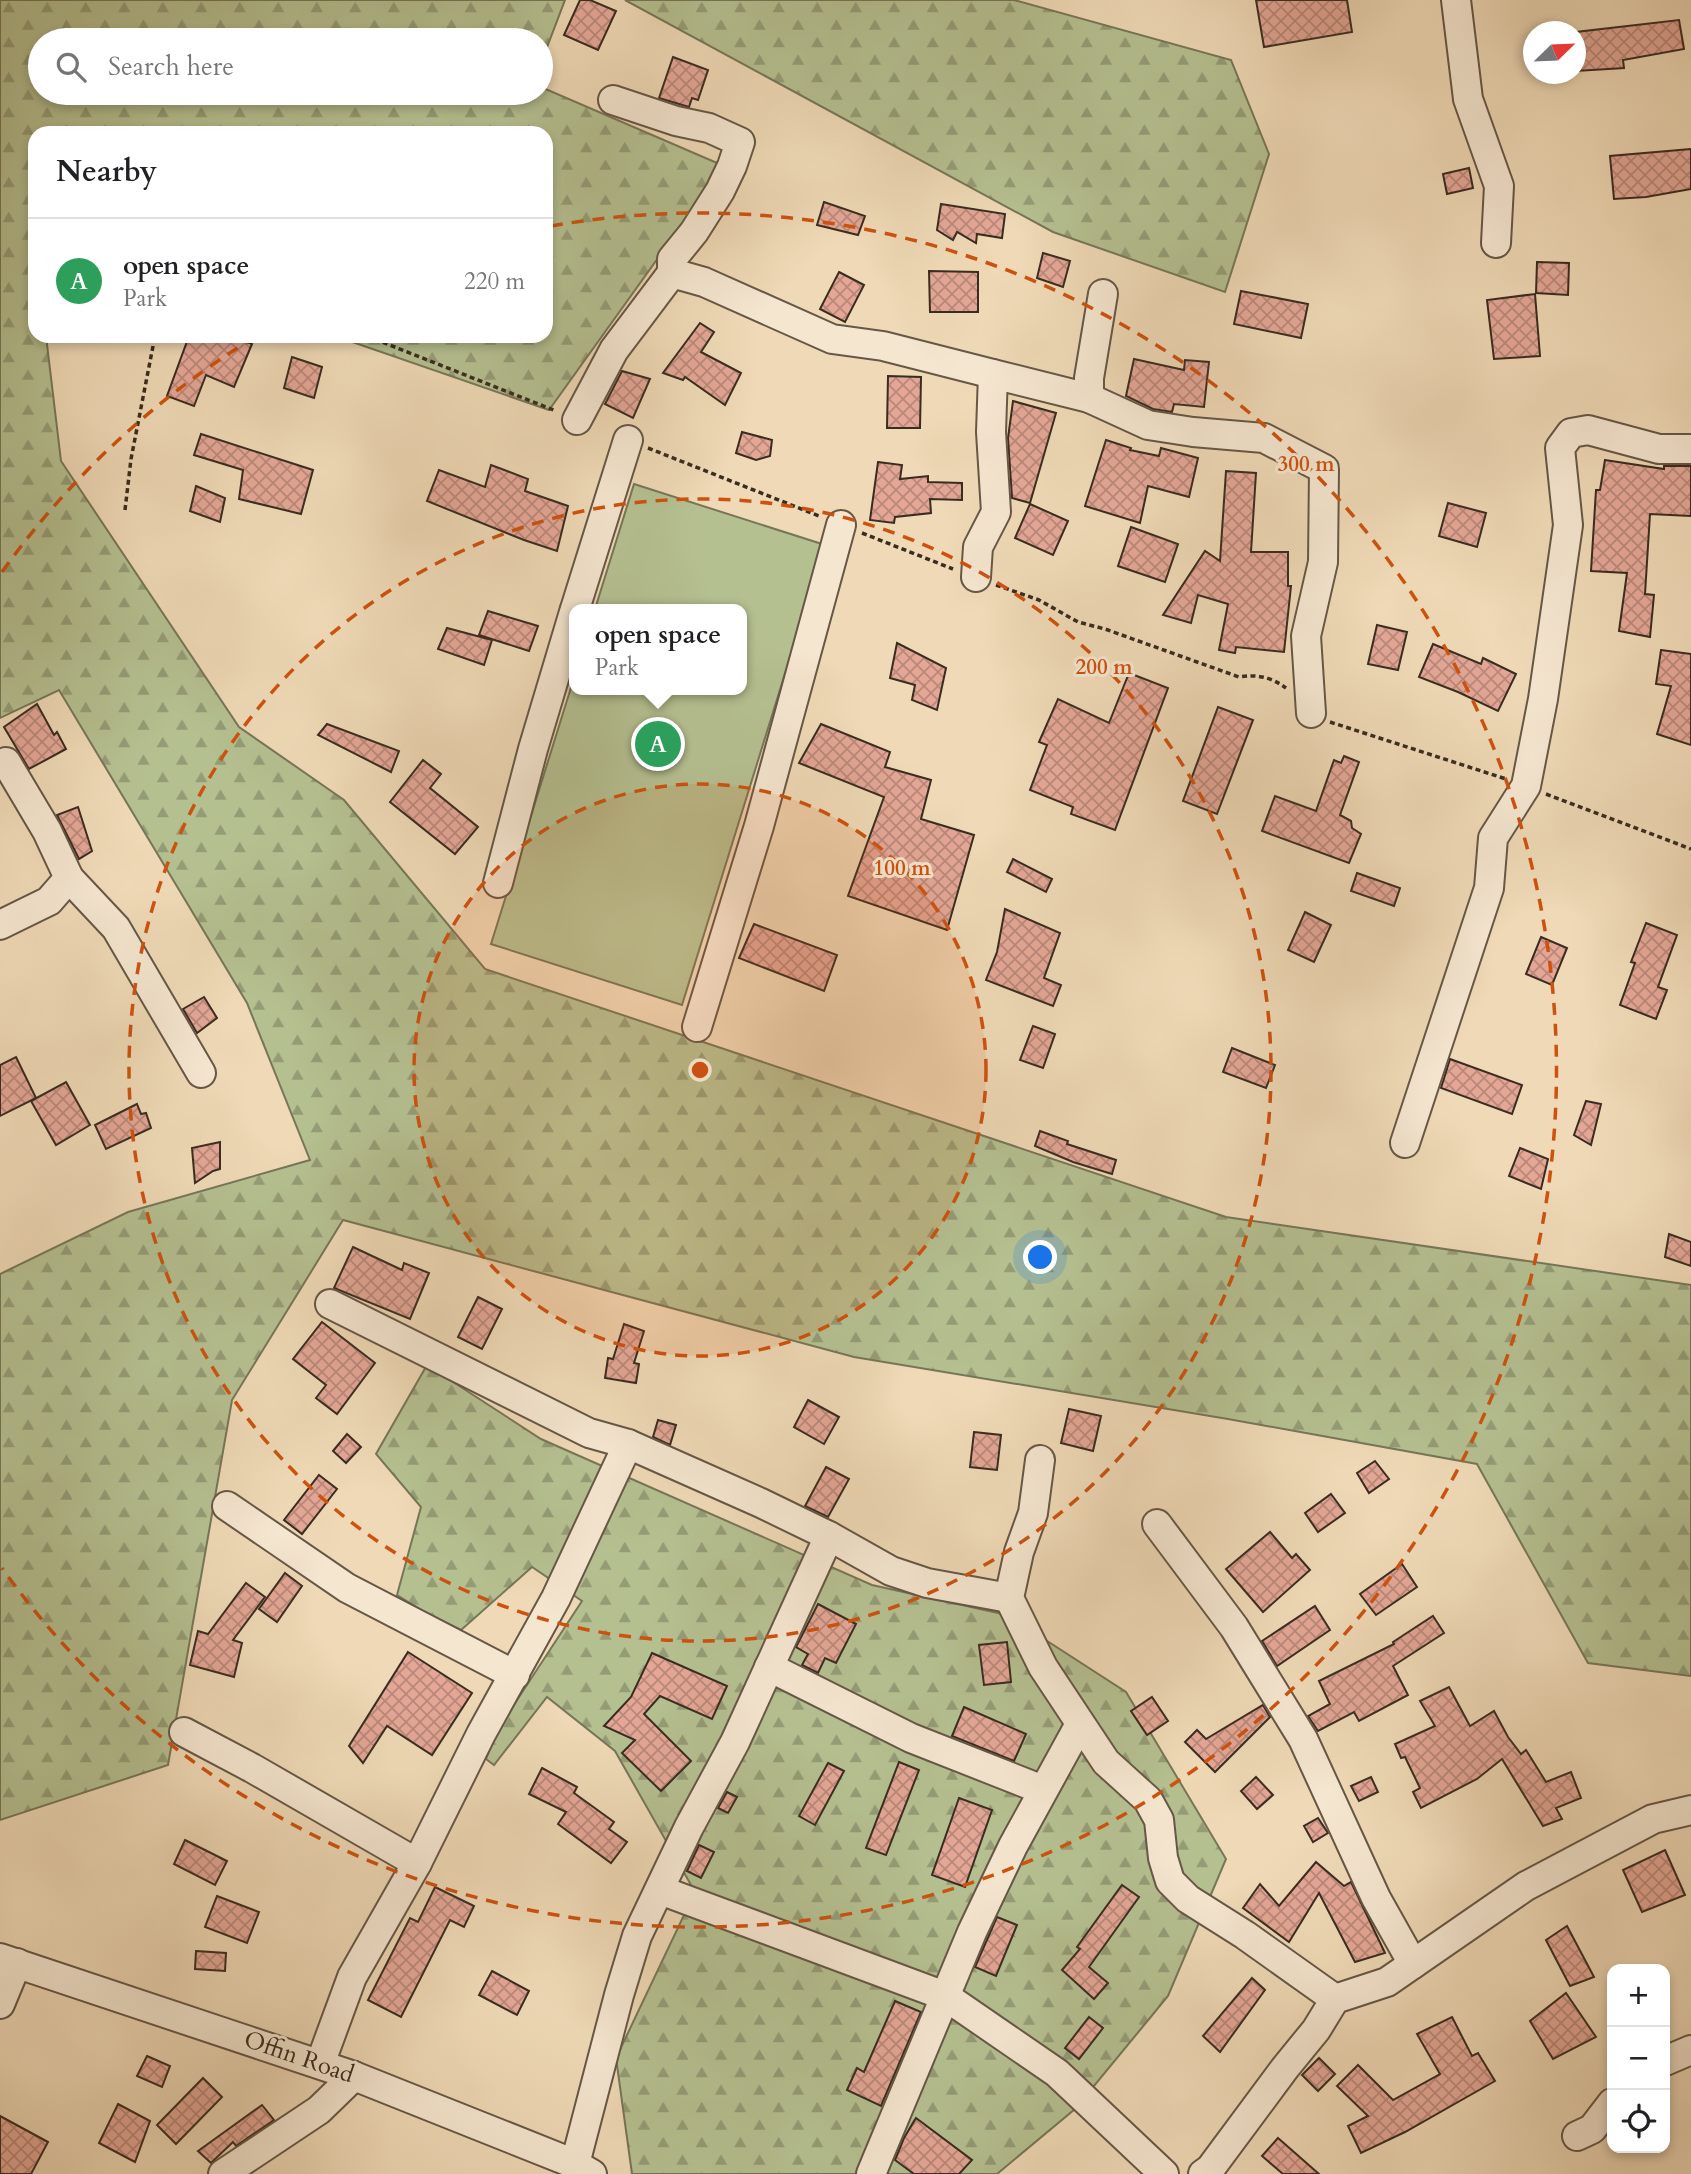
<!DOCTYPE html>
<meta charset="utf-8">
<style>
:root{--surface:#fff;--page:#f2f2f2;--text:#202124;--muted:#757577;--line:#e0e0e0;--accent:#0f766e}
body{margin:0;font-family:Cardo,serif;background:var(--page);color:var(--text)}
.controls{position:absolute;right:21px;bottom:21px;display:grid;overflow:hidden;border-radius:14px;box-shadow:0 4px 10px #0003}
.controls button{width:63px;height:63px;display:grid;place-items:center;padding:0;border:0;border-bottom:2px solid var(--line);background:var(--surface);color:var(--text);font:35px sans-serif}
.compass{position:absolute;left:1523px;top:21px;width:63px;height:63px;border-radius:50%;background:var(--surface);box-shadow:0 4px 10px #0003;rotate:67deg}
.you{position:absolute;left:1041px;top:1258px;width:24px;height:24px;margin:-18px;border:5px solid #fff;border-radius:50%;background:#1a73e8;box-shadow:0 0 0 10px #1a73e833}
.badge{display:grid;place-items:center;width:46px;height:46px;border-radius:50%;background:var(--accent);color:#fff;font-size:23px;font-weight:700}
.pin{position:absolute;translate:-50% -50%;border:4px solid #fff;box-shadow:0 2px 7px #0006}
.popup{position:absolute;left:569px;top:604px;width:178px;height:91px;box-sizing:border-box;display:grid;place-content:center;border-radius:14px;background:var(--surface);filter:drop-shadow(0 2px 5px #0005);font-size:23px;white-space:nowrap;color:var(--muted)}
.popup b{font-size:26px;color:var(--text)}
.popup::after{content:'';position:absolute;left:50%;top:100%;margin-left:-14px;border:14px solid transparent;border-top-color:var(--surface)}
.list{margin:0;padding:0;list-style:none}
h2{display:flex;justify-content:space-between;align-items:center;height:91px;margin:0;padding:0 28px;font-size:30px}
h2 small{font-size:23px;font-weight:400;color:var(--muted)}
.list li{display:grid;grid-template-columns:46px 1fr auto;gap:21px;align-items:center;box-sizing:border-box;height:126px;padding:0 28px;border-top:2px solid var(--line)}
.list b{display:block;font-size:26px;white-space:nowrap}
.list p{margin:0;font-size:23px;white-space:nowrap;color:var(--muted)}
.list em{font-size:23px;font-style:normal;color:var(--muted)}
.icon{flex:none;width:38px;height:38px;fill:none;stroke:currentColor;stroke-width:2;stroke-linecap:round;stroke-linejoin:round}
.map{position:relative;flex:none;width:1691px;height:2174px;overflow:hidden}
.search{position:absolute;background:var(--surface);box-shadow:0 4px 10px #0003;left:28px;top:28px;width:525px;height:77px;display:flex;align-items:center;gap:18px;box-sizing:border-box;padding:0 24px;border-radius:38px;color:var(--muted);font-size:26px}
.panel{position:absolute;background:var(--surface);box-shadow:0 4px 10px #0003;left:28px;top:126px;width:525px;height:217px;border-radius:21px}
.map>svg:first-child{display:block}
</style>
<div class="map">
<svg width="1691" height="2174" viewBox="0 0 1691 2174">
<defs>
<pattern id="forest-firs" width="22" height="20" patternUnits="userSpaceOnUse" patternTransform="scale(1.75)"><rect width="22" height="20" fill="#b5c091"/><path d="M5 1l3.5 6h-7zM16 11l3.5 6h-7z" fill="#949c76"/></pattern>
<pattern id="building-cross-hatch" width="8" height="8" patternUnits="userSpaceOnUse" patternTransform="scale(1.75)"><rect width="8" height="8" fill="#e4a796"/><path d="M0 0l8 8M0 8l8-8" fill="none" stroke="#ba887a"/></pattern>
</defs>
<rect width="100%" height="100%" fill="#efd9b6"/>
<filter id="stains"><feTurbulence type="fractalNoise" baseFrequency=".00286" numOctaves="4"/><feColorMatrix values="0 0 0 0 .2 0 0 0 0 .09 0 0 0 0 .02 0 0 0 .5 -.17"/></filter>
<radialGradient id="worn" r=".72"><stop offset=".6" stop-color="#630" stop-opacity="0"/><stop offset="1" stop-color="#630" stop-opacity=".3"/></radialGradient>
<g fill="url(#forest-firs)" stroke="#777658" stroke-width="2">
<polygon points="0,0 565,0 541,63 541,40 40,40 40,93 541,93 541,87 724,166 549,410 335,336 546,336 546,133 35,133 35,336 46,336 61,461 239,727 344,800 485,969 1226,1217 1691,1285 1691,1676 1588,1663 1477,1464 1228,1419 854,1357 343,1220 232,1400 168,1765 0,1820 0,1274 128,1212 310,1160 247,1003 59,690 0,718"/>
<polygon points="625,0 1014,0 1231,60 1269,154 1225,292 1053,232"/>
<polygon points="427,1365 541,1439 872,1585 1007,1615 1126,1692 1226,1859 1168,1996 1075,2109 997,2174 632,2174 616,2058 695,1892 615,1751 547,1697 494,1765 486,1759 498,1729 582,1601 532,1567 461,1630 426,1613 397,1595 421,1507 376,1454"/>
</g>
<polygon fill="#b5c091" stroke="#777658" stroke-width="2" points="634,484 825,545 682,1005 491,944 574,678 574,690 742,690 742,609 595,609"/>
<g fill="url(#building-cross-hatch)" stroke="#392c20" stroke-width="2">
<polygon points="580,0 590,0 616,11 598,50 564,35"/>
<polygon points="1256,0 1347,0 1352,32 1264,47"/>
<polygon points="1679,20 1684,49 1623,60 1624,68 1576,71 1576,32"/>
<polygon points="673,57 708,70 698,100 692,98 689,107 659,98"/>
<polygon points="1691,149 1691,189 1646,197 1614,199 1610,156"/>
<polygon points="1469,168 1473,188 1447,194 1443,174"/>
<polygon points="824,202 865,216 858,235 817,225"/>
<polygon points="941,204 1005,214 1002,238 977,234 976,243 957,232 953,240 937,230"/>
<polygon points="1043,253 1070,261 1063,287 1037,278"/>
<polygon points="1537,262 1569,263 1568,295 1536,293"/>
<polygon points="929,271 978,272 978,312 930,312"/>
<polygon points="839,272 864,285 845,322 820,309"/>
<polygon points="1241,291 1308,304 1301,338 1234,324"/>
<polygon points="1535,294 1540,356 1494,359 1487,300"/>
<polygon points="700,323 714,332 701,352 741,373 725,405 685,377 683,380 663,373"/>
<polygon points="189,336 244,336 242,340 252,344 234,387 206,375 194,406 167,396"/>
<polygon points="292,357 322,367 314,398 284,388"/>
<polygon points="1134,359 1184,370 1185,360 1209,362 1204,407 1174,404 1172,412 1153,409 1126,396"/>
<polygon points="622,371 650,379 633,418 605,404"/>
<polygon points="888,376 921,377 920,428 887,428"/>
<polygon points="1013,401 1056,413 1030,503 1012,498 1008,438"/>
<polygon points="742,432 772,440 770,456 756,460 736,453"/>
<polygon points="201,434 313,470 301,514 239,499 243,470 194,455"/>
<polygon points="1106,440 1131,448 1130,450 1159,456 1161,448 1198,458 1189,497 1148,486 1140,523 1085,506"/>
<polygon points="1605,460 1664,469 1664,466 1691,466 1691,516 1650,514 1645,594 1654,595 1650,637 1619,631 1627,573 1591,571 1596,490 1600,490"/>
<polygon points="878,462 902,465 900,479 928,476 928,482 962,483 962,500 930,499 931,513 895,517 894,523 870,520"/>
<polygon points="491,465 528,479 525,491 568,506 557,551 524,540 427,501 439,470 485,487"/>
<polygon points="1226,471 1256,473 1251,552 1288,552 1288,586 1291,586 1284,652 1236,647 1235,653 1219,650 1228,604 1198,595 1191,623 1163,615 1205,551 1220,561"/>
<polygon points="196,486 225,498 220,522 190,511"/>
<polygon points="1448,503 1486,513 1477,547 1439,536"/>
<polygon points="1030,504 1068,521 1053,555 1015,538"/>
<polygon points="1131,527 1178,544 1165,582 1118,566"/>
<polygon points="488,611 538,626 529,651 479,635"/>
<polygon points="1377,625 1407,632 1398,670 1368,664"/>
<polygon points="447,628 492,640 484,665 438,649"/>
<polygon points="897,643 946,668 937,710 912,700 915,685 890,678"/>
<polygon points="1433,644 1481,664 1483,658 1516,674 1498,711 1458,692 1419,677"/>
<polygon points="1661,650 1691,654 1691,745 1657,734 1671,686 1656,684"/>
<polygon points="1129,673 1168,688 1115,830 1071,814 1073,807 1030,790 1047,745 1039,742 1058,699 1109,723"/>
<polygon points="37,704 54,735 57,732 66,749 29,769 4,727"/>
<polygon points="1218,707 1253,720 1217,814 1183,801"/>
<polygon points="327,724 399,751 391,772 318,735"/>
<polygon points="821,724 890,752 885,767 931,780 921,819 974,835 947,930 848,896 884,797 799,763"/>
<polygon points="1344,756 1359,762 1340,815 1351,821 1352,828 1361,834 1349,863 1262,831 1275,796 1316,811 1334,760 1341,763"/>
<polygon points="423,760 441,774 430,788 478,827 455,854 390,802"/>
<polygon points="78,807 92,851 79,859 57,815"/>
<polygon points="1013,859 1052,879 1046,892 1007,872"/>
<polygon points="1357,873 1400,888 1394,906 1351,891"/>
<polygon points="1005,909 1060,933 1044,978 1061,985 1053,1006 986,980 997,952"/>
<polygon points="1305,912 1331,925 1314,962 1288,950"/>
<polygon points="1646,923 1677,935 1658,987 1667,990 1656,1019 1620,1005 1635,963 1631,962"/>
<polygon points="754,924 837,955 824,991 739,958"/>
<polygon points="1541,937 1567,948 1552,985 1526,974"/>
<polygon points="204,997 217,1018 197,1033 183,1009"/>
<polygon points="1033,1026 1055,1034 1043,1068 1020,1060"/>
<polygon points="1232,1048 1275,1065 1266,1088 1223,1072"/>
<polygon points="16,1057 36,1098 0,1116 0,1065"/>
<polygon points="1450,1059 1522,1085 1512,1114 1441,1088"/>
<polygon points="66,1082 90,1125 56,1145 31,1101"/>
<polygon points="1586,1101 1601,1104 1591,1145 1574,1135"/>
<polygon points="137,1104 141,1114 146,1113 151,1128 106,1149 95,1125"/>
<polygon points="1040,1131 1068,1141 1067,1144 1116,1160 1112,1174 1073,1162 1035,1146"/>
<polygon points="220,1142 220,1169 213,1171 195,1183 192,1148"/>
<polygon points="1520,1148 1548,1159 1541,1189 1509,1176"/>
<polygon points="1669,1234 1691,1242 1691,1266 1665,1257"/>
<polygon points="353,1247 402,1270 404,1263 429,1273 410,1319 334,1288"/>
<polygon points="478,1297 502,1309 482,1349 458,1337"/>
<polygon points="322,1322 375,1363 337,1414 316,1398 326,1385 293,1359"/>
<polygon points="624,1324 644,1331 634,1363 639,1364 636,1383 605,1378 608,1358 613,1359"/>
<polygon points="808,1400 839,1417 824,1444 794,1427"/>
<polygon points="1069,1409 1101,1416 1093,1451 1061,1443"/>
<polygon points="658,1420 676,1425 670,1445 653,1437"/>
<polygon points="974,1432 1001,1435 997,1470 970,1467"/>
<polygon points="347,1434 361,1447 346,1463 333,1451"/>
<polygon points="1375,1461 1389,1479 1369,1493 1357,1473"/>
<polygon points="826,1467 849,1479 828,1517 805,1506"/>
<polygon points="319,1475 337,1489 302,1534 284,1520"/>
<polygon points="1331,1494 1345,1513 1318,1532 1305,1513"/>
<polygon points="1270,1532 1292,1558 1296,1554 1310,1570 1263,1612 1226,1569"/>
<polygon points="1402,1564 1417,1587 1376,1615 1360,1594"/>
<polygon points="285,1573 302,1586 277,1622 259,1609"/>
<polygon points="246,1583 265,1597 233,1640 242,1643 234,1677 190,1665 198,1631 208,1634"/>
<polygon points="818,1604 856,1624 836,1663 825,1658 818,1673 802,1665 808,1654 796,1647"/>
<polygon points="1315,1606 1330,1630 1277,1666 1262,1641"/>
<polygon points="1433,1616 1444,1633 1393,1666 1408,1695 1359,1721 1354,1712 1318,1731 1308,1716 1330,1704 1319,1681 1394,1644 1393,1642"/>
<polygon points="1007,1642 1011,1682 984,1685 979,1645"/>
<polygon points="408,1652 472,1693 432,1755 387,1726 363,1763 349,1746"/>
<polygon points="652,1653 727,1686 712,1719 660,1696 644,1714 691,1761 661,1791 622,1753 635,1740 604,1726 631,1697"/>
<polygon points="1449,1687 1470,1726 1494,1711 1508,1737 1521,1754 1526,1750 1546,1782 1571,1772 1581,1798 1556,1808 1562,1819 1543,1826 1502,1759 1477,1779 1421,1808 1413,1792 1420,1788 1405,1757 1401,1758 1395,1744 1435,1726 1420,1701"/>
<polygon points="1152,1697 1168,1721 1147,1735 1131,1711"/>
<polygon points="1263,1705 1270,1717 1215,1772 1185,1742 1197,1730 1206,1739"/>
<polygon points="964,1707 1026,1734 1014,1761 952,1736"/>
<polygon points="899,1762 919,1770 886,1855 866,1848"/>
<polygon points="828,1763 844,1771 815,1825 799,1816"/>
<polygon points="542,1768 577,1787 574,1793 614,1822 609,1829 627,1842 611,1863 558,1824 566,1812 529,1794"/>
<polygon points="1256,1777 1273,1795 1257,1809 1241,1791"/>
<polygon points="1371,1777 1378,1792 1359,1801 1351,1786"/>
<polygon points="727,1792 737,1797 728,1813 718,1808"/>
<polygon points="959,1798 992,1810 965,1887 932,1875"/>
<polygon points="1318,1818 1328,1833 1313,1842 1304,1826"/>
<polygon points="185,1840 227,1861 215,1885 174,1864"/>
<polygon points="699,1845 714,1852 701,1878 687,1871"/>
<polygon points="1665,1850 1685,1895 1642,1912 1623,1870"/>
<polygon points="1316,1862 1344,1886 1351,1882 1385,1953 1355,1962 1319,1893 1289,1942 1243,1908 1260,1884 1279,1906"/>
<polygon points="1122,1885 1139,1897 1089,1967 1108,1983 1094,1999 1062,1970 1080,1949 1077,1947"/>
<polygon points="435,1887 474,1906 464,1927 450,1920 401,2017 368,2000 410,1918 418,1922"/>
<polygon points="217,1896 259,1912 247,1943 205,1927"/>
<polygon points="997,1917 1017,1925 996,1976 975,1967"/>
<polygon points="1567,1926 1594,1977 1570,1986 1546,1940"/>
<polygon points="196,1951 226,1953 225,1971 195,1969"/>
<polygon points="492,1971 529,1991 517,2015 479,1995"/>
<polygon points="1252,1978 1265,1990 1220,2052 1203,2036"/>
<polygon points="1566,1993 1596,2037 1553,2059 1530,2021"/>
<polygon points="895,2001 921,2012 881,2106 847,2090 857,2068 864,2072"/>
<polygon points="1089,2017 1103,2028 1079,2059 1065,2048"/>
<polygon points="1452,2017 1472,2056 1478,2053 1495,2081 1405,2132 1361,2153 1348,2126 1368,2116 1337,2086 1358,2065 1393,2100 1440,2074 1417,2034"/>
<polygon points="147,2056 170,2066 162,2087 137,2076"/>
<polygon points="1319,2058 1335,2074 1318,2091 1302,2075"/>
<polygon points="203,2078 222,2097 176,2144 157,2125"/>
<polygon points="118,2104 150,2121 135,2162 99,2143"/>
<polygon points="262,2105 274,2120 236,2146 233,2142 211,2163 198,2151"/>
<polygon points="0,2116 48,2142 31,2174 0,2174"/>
<polygon points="916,2118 972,2160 959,2174 914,2174 895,2160 904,2138"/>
<polygon points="1278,2138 1319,2174 1283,2174 1262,2156"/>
</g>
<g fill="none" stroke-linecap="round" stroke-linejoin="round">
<defs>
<g id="minor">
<polyline points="1456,0 1468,99 1499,186 1496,243"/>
<polyline points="613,100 676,121 709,128 740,142 732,166 720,191 694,232 672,259 672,273"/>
<polyline points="1089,398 1089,378 1103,294"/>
<polyline points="577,420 614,350 672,273 704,282 832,339 883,346 993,374"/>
<polyline points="976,577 978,547 996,512 991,432 993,374 1089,398 1148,425 1193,432 1264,438 1324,469 1323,562 1306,636 1311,713"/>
<polyline points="575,609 628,440"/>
<polyline points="69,878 116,928 201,1073"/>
<polyline points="498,883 533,749 574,612"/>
<polyline points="0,925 49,901 69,878 47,831 6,762"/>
<polyline points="697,1027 759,826 841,525"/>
<polyline points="1405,1143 1489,888 1493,838 1526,786 1543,699 1568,525 1560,448 1571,433 1588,430 1659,449 1691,449"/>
<polyline points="330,1304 589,1433 628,1444 761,1503 829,1536 891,1571 927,1583 1009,1598"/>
<polyline points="1040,1460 1033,1513 1019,1552 1009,1598 1043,1667 1106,1762 1148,1800 1159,1820 1163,1858 1170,1881 1188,1899 1245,1935 1335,1999"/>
<polyline points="227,1506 347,1588 515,1675"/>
<polyline points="1157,1524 1234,1627 1303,1739 1376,1898 1413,1964"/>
<polyline points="769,1667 911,1738 1043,1790"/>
<polyline points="184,1732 252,1768 417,1863"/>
<polyline points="660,1890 945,1996 1057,2073 1164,2174"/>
<polyline points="0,1958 354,2076 575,2164 592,2174"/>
<polyline points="0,2004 17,1963"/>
<polyline points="1665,2061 1691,2050"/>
<polyline points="320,2064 352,1977 417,1863 481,1734 556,1598 628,1444"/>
<polyline points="1577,2136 1592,2129 1612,2103"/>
<polyline points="575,2164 619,1995 637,1936 689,1827 735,1742 829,1536"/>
<polyline points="223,2174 319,2110 354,2076"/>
<polyline points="871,2174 972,1932 1013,1846 1080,1724"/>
<polyline points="1203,2174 1210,2169 1285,2068 1316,2030 1335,1999 1387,1982 1526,1886 1653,1819 1691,1810"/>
</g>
</defs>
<use href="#minor" stroke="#665746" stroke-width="32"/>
<g stroke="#392c20" stroke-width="3.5" stroke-dasharray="5 3.5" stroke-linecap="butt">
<polyline points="367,336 556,411"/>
<polyline points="648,448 819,516"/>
<polyline points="125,510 131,459 155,336"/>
<polyline points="862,533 953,569"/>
<path d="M996,585L1039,600L1078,622L1105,629L1239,677C1257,674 1271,677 1286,688"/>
<polyline points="1330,722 1506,779"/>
<polyline points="1546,794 1691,849"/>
</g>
<use href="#minor" stroke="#f5e6d0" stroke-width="28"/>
</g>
<circle cx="700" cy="1070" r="286" fill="#ce520f" fill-opacity=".12"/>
<g fill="none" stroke="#ce520f" stroke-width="3.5" stroke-dasharray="12 9">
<circle cx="700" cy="1070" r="286"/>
<circle cx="700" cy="1070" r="571"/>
<path d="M2 572A857 857 0 0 1 252 339M551 226A857 857 0 1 1 2 1568"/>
</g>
<g text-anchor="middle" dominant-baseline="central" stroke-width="6" stroke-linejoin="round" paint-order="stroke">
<g font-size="24" fill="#392c20" stroke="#f5e6d0">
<text transform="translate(299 2057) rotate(19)">Offin Road</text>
</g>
</g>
<circle cx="700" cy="1070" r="10" fill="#ce520f" stroke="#f5e6d0" stroke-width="3.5"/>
<g font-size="21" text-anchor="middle" font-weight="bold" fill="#ce520f" stroke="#f5e6d0" stroke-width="6" stroke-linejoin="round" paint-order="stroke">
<text x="1306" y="471">300 m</text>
<text x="1104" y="674">200 m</text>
<text x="902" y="875">100 m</text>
</g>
<rect width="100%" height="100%" filter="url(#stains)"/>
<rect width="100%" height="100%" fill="url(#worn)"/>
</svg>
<div class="controls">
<button>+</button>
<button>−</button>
<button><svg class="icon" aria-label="locate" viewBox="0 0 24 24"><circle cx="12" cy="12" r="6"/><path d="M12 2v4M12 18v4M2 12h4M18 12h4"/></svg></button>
</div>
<svg class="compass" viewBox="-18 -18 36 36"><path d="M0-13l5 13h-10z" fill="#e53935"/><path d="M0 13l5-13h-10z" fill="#757577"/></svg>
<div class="you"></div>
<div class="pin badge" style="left:658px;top:744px;background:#2e9e5b">A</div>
<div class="popup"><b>open space</b>Park</div>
<div class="search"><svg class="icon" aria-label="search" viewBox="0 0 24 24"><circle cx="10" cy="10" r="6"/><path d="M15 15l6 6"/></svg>Search here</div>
<section class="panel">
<h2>Nearby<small></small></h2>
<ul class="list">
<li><span class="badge" style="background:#2e9e5b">A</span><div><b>open space</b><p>Park</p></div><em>220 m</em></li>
</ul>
</section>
</div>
